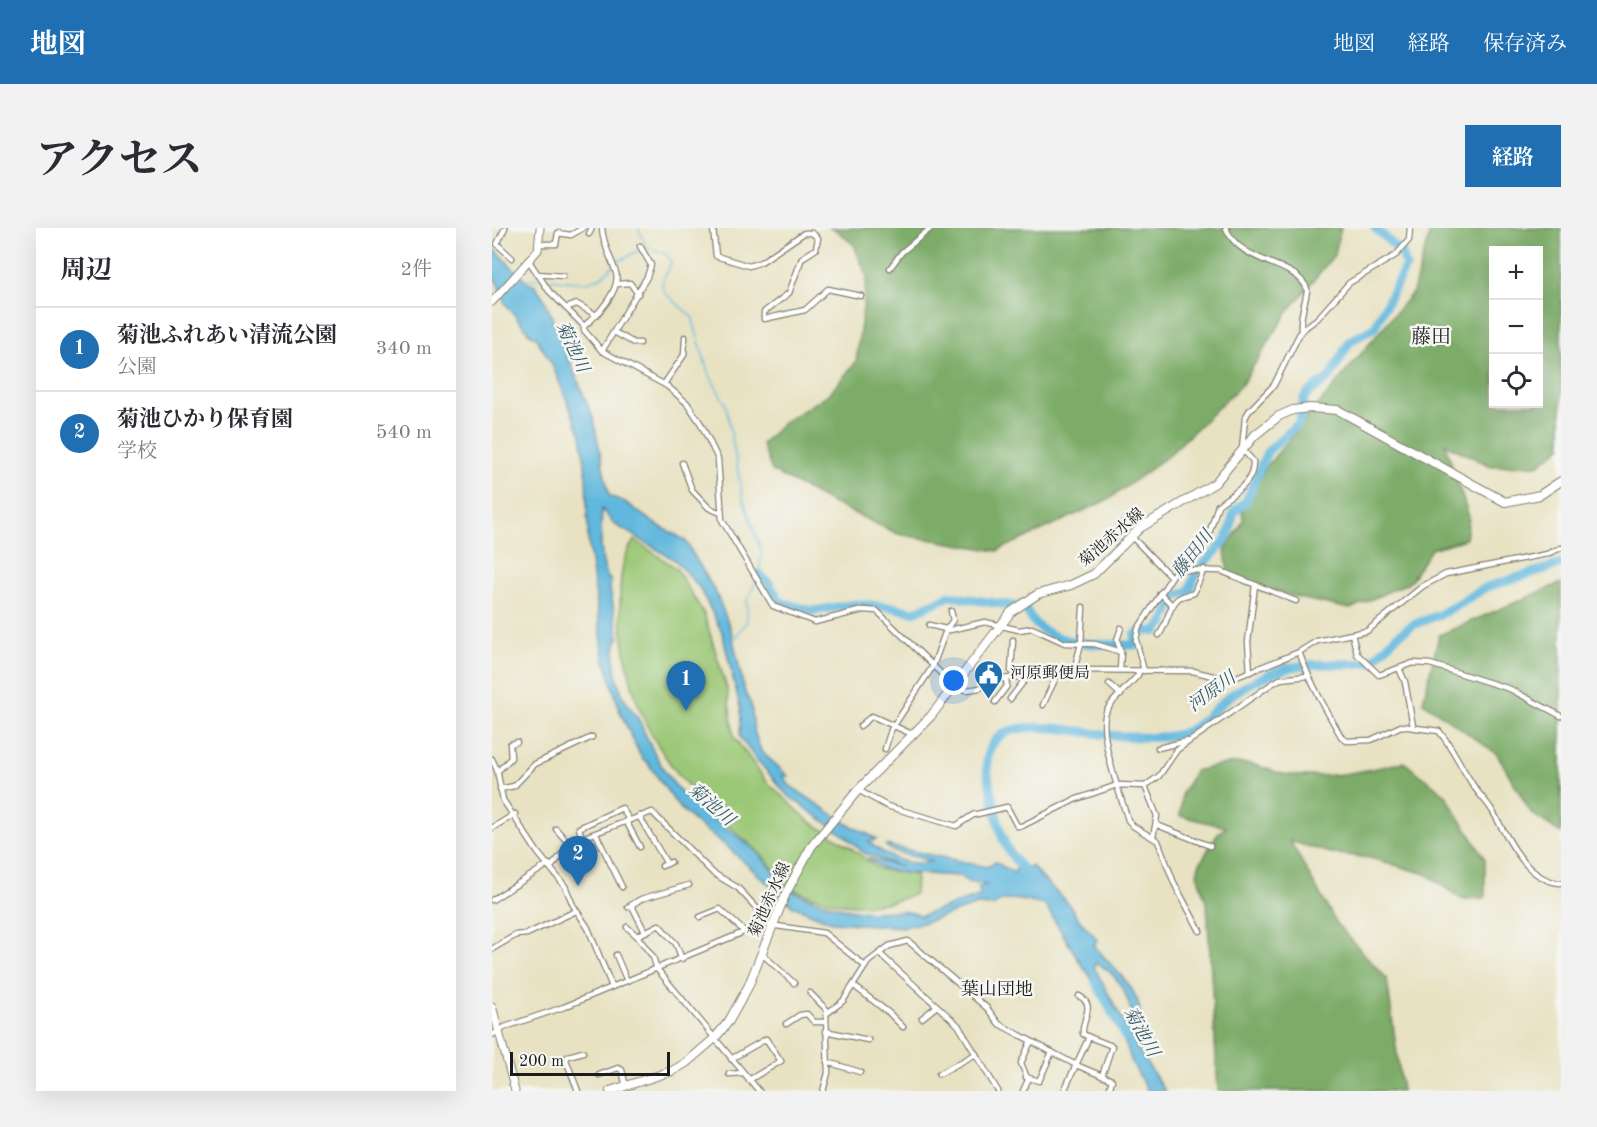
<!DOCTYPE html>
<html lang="ja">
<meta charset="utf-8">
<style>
:root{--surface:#fff;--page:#f2f2f3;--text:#2b2b33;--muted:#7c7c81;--line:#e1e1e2;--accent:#1f6fb2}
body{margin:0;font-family:"Old Standard TT","Noto Serif JP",serif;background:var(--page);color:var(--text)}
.controls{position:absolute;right:18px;top:18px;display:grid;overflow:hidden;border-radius:0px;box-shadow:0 6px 24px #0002}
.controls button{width:54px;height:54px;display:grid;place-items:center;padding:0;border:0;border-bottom:2px solid var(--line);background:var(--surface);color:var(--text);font:30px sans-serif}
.scale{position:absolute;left:18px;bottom:15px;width:160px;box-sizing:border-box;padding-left:6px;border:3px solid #1c1c1c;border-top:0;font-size:16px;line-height:21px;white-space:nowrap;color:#1c1c1c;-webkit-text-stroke:4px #f6f6f2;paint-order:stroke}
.you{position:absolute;left:462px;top:453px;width:21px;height:21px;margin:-15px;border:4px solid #fff;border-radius:50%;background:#1a73e8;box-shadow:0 0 0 9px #1a73e833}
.badge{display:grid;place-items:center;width:39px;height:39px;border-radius:50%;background:var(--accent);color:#fff;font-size:20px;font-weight:700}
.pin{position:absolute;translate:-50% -50px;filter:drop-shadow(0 2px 3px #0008)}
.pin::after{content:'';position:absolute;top:32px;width:21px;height:18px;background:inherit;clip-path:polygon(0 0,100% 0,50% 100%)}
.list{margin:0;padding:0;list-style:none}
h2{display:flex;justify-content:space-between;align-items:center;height:78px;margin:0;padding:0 24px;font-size:26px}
h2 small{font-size:20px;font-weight:400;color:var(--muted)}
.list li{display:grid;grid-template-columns:39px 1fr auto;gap:18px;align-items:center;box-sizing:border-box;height:84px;padding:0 24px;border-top:2px solid var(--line)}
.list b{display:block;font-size:22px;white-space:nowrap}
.list p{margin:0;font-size:20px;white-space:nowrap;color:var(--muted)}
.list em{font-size:20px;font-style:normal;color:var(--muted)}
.icon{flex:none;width:33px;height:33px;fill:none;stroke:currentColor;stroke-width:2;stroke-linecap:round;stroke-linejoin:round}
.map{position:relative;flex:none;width:1069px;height:863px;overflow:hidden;border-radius:0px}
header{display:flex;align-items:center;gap:36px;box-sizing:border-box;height:84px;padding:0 30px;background:var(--accent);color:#fff}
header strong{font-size:28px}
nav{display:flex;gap:33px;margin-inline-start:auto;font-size:21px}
.intro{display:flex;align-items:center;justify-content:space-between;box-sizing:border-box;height:144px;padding:0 36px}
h1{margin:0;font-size:42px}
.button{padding:15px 27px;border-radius:0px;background:var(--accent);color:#fff;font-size:21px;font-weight:700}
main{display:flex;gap:36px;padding:0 36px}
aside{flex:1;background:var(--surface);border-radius:0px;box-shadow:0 6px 24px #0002}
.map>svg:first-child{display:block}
</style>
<header>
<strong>地図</strong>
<nav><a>地図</a><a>経路</a><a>保存済み</a></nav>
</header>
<div class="intro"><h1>アクセス</h1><a class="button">経路</a></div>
<main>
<aside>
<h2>周辺<small>2件</small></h2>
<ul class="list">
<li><span class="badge">1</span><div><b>菊池ふれあい清流公園</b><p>公園</p></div><em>340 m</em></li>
<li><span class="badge">2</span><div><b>菊池ひかり保育園</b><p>学校</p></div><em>540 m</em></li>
</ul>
</aside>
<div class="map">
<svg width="1069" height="863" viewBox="0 0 1069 863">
<rect width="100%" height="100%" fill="#f6f6f2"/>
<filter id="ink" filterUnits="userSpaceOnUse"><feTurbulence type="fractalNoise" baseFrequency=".0167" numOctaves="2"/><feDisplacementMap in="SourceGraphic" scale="12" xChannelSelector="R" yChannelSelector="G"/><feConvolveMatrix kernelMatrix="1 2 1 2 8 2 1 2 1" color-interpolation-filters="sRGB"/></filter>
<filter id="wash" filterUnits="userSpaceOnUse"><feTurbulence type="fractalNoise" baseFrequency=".008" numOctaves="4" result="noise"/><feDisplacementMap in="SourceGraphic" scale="24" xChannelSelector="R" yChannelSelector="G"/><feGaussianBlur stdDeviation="1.35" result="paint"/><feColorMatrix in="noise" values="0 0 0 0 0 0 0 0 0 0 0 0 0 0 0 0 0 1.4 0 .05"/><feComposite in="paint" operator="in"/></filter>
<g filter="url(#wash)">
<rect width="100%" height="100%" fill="#e8e2c2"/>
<path fill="#9bc877" stroke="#5c724a" stroke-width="1.5" d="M143,312L184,340L212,386L235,461L242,509L275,554L317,593L357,618L386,641L424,647L423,666C374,686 338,677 291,657C278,628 256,616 233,595C165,533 136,482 129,390C127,366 126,331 143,312Z"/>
<g fill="#7cac68" stroke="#4c6442" stroke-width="1.5" fill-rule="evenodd">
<polygon points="337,0 849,0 843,26 795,85 750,156 703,202 676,228 617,271 505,323 406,306 336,273 280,243 270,216 291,195 337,166 364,134 375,49 362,17 344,2"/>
<path d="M939,0H1069V219L1046,237L999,238L953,216L977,289L974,311L939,321L918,354L858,381L807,370L736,346L733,323L751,293L750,282L774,239L921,64ZM1002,22H1046V176H1002Z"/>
<polygon points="1069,355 1069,605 1039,585 1005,526 931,474 947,407"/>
<path d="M912,534L953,566L993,631V670L969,671L934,646L878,630L838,625L798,613L845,696L895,751L910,863H726L715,677L705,646L707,637L726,605L734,599L688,588L690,565L703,543C722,539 742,532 762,537C774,539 785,546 797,547C836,551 874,543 912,534Z"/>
</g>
<path fill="#61b8de" stroke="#3e6a7d" stroke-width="1.5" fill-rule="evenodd" d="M0,19L37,56H42L52,70L101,190L117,268L133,274L162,295L193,312L224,365L239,402L253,465L259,476L262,503L269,523L296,548H291L297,557L354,595L385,611L377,614C393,628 418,640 439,633L400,623L393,617L495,639L503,634L522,645L524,641L540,638C550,653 564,662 576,675C581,681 584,690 590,695C596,702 600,703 605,712L602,717C629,752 661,765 643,817L673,863H656L640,835L620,776L591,739L553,677C536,674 515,665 501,678L485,677L431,695L410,699L340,694L301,678L233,617L206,597L185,577L155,534L150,531L128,484L112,429L96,311L94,245L89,207L60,136L43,108L39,107L13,75L5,54L0,50ZM110,281L122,296L183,332L207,359L230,404L249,483L248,509L261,527L295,567L353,608L372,625L410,639L375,630L391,641L414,645L468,648L476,654L494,657L486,660L489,667L429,688C412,679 389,686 369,683C340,680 315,670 289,657C272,617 224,598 193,568C174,550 158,518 148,494C145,487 139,482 135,475C125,459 117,427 127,409L118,361L119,353C106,341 109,298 110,281ZM604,735C630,747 644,781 639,808L602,739Z"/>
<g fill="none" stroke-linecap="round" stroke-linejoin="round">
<g stroke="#61b8de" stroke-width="1.5">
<path d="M146,0L154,18C164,26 176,20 179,36L171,51L170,59L173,65L200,89L216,144L234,177L251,271L270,325L266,349"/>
<polyline points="123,35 148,22"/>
<path d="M51,51C77,51 101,64 120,38"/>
<polyline points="34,55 37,51 46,51"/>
<polyline points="242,411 255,393 255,373 264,353"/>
</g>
<g stroke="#61b8de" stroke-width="9">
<path d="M267,346L277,355L288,374L320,383L364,376L399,379L422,384L458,368L534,380C546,419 609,417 643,417V407L650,403H664L672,394L683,368L697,363C700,356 702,347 707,341C724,322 740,313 741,285L754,273L775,224L808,194L812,170L816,165L838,149L858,113L882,100L914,38L910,25L883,0"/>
<path d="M536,648C529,638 519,629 514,618C505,600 503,577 498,557C478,480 564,500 607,506C633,508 659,512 684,507C711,501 725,474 747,462C762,453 784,442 801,439C827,434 853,438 879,434L905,408L921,397L949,386L995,359L1069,336"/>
<polyline points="603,752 633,809"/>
</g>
</g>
</g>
<g filter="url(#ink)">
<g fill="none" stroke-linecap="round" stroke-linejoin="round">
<defs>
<g id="street">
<polyline points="13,0 5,16 20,30"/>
<polyline points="221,0 224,28 257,38 269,34 312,5 320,5 326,10 324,21 310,30 297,65 272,84 272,91 313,82 336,61 369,68"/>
<path d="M734,0C748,37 805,33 815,61C816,66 807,88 809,103"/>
<polyline points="97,6 100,0"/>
<polyline points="48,16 64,16 66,5 79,7 91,0"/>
<polyline points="37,33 57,63 92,98 92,102 110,123 175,158 195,175 209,196 226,231 230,292 281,378 323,394 371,382 385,383 463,459 475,462 488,460 503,452 583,442 701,443 733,451 742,450 807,424 825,413 875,403 931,358 954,346 1055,326 1069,320"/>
<polyline points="398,40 410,24 439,0"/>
<polyline points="45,46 71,48"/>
<polyline points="125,56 138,55 146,66"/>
<polyline points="74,80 85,76 104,87"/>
<path d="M92,98C105,88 129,62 124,45C119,29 111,17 110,0"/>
<polyline points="122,104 142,115 148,115"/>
<polyline points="110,123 155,49 159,37 148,18"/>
<polyline points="172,156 192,127 193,109"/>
<polyline points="190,235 200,262 217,280 229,285"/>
<path d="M627,296C638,299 646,290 657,294"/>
<polyline points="639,308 679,349"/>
<polyline points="686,339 690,342 729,343 804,373"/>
<polyline points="668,365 681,378"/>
<polyline points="437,397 458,402 493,394 527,402 540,400 573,415 603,416 629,424 628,442"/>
<polyline points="860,406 865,426 887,447 921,435 938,436 1018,461 1069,488"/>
<path d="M667,407C675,397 677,376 687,370C691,367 697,367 702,365L712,341"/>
<polyline points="521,412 519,443 524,449"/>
<polyline points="629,424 625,412 629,400"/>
<path d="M807,424C818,454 834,482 850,510L855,513L879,512L909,498L947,503C963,523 966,534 979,554C985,565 995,573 1001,584C1016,610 1034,653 1069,655"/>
<polyline points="907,440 913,454 921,498"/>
<polyline points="582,442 589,416 591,379"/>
<path d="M647,443L646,447C637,458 622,470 615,482C604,503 629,569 636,592L641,598L666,613L682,655L708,703"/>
<path d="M652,443L644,412L646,401L686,339L717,306L726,277C742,264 762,257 761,233L750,221L753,190L757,183L782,157L809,103L826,90L857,55L904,27L917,12L918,0"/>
<polyline points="758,444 756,414 763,357"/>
<polyline points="617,456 629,467"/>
<polyline points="518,471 532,453 531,448"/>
<polyline points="503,474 515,458 514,451"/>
<polyline points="551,477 567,443"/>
<polyline points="368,498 380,488 422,507"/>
<polyline points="666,520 695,513"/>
<polyline points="393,521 399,502 441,438 454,402 461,392 459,383"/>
<polyline points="0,531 5,542 11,572 46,625 73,658 81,677 96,700 120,759"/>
<polyline points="6,543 19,530 18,516 25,514"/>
<polyline points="653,558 665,588 661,609"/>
<polyline points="8,561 22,558 43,536 100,509"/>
<polyline points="366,562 395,578 464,598 481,587 515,579 525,598 530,598 582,572 625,557 653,558 667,548 685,522 778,457 788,451 816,448"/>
<polyline points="147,588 175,636"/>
<polyline points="134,593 148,619"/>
<polyline points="665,597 718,618"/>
<polyline points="0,600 23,586"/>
<polyline points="64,601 78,617"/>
<polyline points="104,606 130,659"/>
<polyline points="90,610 87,600 130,580 137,592"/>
<polyline points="170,638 179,634"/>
<polyline points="59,639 76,619 87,611 160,584 221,645 246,660 272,688 271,696"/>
<polyline points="0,672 57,636"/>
<polyline points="140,678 152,702"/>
<polyline points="136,679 149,671 197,657"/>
<polyline points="208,689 228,681 253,704"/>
<polyline points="135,699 145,708"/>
<polyline points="0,721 24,707 35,706 84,683"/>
<polyline points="269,725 302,755"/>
<polyline points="388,726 466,797 506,863"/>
<polyline points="124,727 135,753"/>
<polyline points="190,731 184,716 167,697 145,708 161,729 165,741 267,863"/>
<polyline points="362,758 397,785 411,799"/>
<polyline points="318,765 337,784"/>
<path d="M587,768C605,777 589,792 591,806L597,809L584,837L620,852L617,863"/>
<polyline points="430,790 445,778"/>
<polyline points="294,796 308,787 315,786 322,794 332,794"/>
<polyline points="333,803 376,812"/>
<polyline points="0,807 13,799 72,779 271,696 332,705 373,738"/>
<polyline points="597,809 620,818 610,848"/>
<polyline points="239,831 274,811 289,833 257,852"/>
<polyline points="335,834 368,844"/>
<polyline points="237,846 251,845"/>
<polyline points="447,846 484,826"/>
<polyline points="107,847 126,840 130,842 134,859"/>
<polyline points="534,849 547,853 560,824"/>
<polyline points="86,863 74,832 76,828 91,824"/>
<polyline points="331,863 336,845 334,786 351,773 376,734 397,718 416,713 495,780 507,796 584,837 572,863"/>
<polyline points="531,863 536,852 529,835 539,813"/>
</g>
<g id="secondary">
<polyline points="0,74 46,22 48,0"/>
<polyline points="0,778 23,863"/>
</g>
<polyline id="primary" points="118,863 180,843 194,835 223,810 237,793 256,759 294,665 319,619 366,562 439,488 519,384 546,366 579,357 602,346 648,300 723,255 763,207 787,188 801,182 818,180 846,182 1013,274 1048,267 1069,253"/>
</defs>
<use href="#street" stroke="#827f6f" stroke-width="7"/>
<use href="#secondary" stroke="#827f6f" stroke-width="9"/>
<use href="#primary" stroke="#827f6f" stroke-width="10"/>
<use href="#street" stroke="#fff" stroke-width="4.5"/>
<use href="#secondary" stroke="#fff" stroke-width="7"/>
<use href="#primary" stroke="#fff" stroke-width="8"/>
</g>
</g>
<defs>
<symbol id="civic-pin" viewBox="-11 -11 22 30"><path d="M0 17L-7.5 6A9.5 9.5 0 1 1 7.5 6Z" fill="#1f6fb2" stroke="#f6f6f2"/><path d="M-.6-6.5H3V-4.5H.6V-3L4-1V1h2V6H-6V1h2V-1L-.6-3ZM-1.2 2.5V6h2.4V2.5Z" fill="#fff"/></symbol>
</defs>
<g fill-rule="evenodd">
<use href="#civic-pin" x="480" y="430" width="33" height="45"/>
</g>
<g text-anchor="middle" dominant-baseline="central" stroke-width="5" stroke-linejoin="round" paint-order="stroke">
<g font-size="16" fill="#1c1c1c" stroke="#f6f6f2">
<text transform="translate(620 310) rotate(-41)">菊池赤水線</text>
<text transform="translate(278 672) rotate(-66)">菊池赤水線</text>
</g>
<g font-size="16" fill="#1c1c1c" stroke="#f6f6f2" text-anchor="start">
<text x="518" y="446">河原郵便局</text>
</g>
<g font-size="18" font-style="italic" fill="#385a6a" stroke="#f6f6f2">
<text transform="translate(80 119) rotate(65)">菊池川</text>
<text transform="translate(701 326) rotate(-52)">藤田川</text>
<text transform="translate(720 464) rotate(-36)">河原川</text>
<text transform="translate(219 577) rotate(41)">菊池川</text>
<text transform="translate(649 804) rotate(61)">菊池川</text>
</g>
<g font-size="18" fill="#1c1c1c" stroke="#f6f6f2">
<text x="505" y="762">葉山団地</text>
</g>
<g font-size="20" fill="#1c1c1c" stroke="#f6f6f2">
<text x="939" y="110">藤田</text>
</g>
</g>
</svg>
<div class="controls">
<button>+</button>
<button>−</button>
<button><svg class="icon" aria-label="locate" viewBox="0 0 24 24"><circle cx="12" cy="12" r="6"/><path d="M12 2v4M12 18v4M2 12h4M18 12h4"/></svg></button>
</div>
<div class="scale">200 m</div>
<div class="you"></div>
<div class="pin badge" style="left:194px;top:483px">1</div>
<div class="pin badge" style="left:86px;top:658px">2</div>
</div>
</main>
